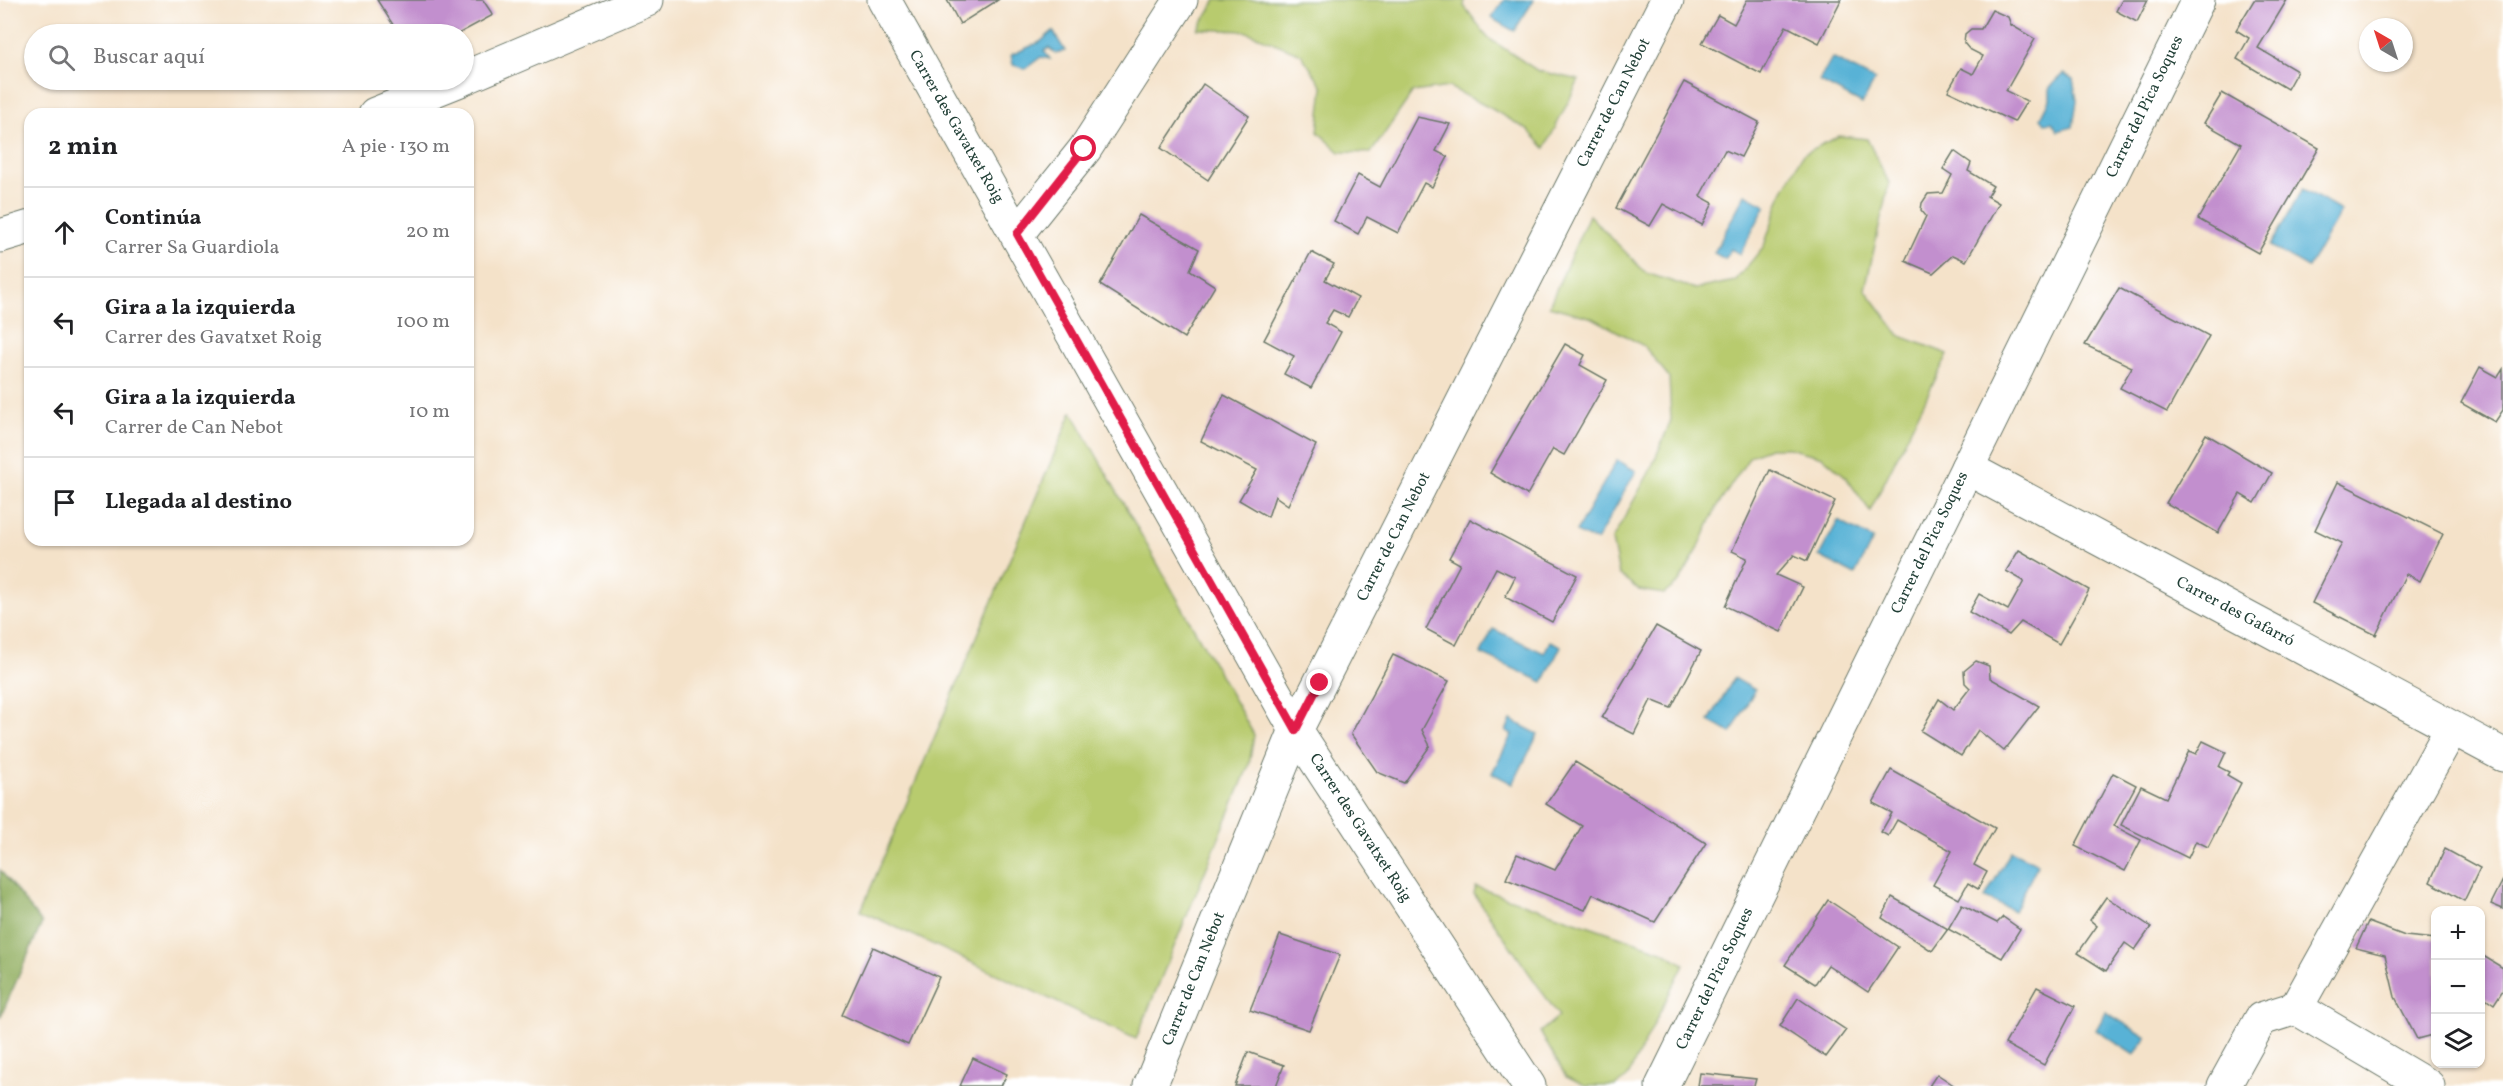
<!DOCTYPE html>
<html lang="es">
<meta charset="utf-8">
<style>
:root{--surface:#fff;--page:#f2f2f2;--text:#202124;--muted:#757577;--line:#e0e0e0}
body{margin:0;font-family:Vollkorn,serif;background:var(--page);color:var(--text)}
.controls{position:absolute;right:18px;bottom:18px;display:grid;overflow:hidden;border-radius:12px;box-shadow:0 2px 4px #0004}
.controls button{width:54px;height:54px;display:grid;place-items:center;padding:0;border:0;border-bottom:2px solid var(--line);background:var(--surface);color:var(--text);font:30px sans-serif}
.compass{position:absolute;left:2359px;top:18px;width:54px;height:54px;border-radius:50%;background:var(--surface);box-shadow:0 2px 4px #0004;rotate:321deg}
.stop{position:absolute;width:18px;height:18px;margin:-14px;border:4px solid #e11d48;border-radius:50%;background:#fff}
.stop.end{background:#e11d48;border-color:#fff;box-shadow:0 2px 6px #0008}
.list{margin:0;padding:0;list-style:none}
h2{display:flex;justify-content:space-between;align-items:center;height:78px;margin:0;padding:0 24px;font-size:26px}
h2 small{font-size:20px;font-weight:400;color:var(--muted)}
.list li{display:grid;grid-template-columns:39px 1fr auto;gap:18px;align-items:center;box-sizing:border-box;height:90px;padding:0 24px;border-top:2px solid var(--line)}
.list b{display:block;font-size:22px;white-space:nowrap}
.list p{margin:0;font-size:20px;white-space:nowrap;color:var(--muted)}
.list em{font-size:20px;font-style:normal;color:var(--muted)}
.icon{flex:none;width:33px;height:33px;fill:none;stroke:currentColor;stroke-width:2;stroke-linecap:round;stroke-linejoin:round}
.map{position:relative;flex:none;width:2503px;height:1086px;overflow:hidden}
.search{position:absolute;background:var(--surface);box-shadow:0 2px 4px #0004;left:24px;top:24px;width:450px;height:66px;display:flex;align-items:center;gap:15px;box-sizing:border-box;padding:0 21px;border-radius:33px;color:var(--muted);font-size:22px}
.panel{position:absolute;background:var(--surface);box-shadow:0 2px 4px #0004;left:24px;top:108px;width:450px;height:438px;border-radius:18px}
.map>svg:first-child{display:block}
</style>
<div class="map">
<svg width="2503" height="1086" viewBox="0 0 2503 1086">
<rect width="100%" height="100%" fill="#fff"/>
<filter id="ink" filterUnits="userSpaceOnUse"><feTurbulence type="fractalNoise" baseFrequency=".0167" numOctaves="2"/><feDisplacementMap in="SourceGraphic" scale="12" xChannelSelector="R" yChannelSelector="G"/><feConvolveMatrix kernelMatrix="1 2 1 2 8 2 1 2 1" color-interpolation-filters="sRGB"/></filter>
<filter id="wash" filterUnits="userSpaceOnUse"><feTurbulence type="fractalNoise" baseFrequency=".008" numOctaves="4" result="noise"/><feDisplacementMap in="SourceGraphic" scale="24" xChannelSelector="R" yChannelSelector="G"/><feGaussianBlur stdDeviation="1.35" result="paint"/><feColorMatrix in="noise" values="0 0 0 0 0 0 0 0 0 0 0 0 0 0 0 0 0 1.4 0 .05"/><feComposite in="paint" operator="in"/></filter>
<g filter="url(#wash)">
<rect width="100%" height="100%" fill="#f4e2c9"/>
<g fill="#b8cb6e" stroke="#6c8451" stroke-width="1.5">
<polygon points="1216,0 1465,0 1464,6 1488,38 1538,71 1579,80 1545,148 1528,130 1492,109 1449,87 1413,92 1371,153 1340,152 1318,132 1323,87 1301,54 1245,31 1198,29"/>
<polygon points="1839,136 1867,139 1889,183 1865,289 1900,336 1948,354 1870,511 1845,476 1823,457 1789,448 1769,448 1750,456 1717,507 1696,553 1679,582 1664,594 1639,590 1619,574 1612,540 1651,469 1671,420 1669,377 1644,346 1593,318 1549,306 1589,215 1646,273 1695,289 1735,281 1764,246 1782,193 1803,154"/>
<polygon points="1072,412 1254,735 1249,765 1136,1039 861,911"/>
<polygon points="1476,887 1662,951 1684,964 1627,1078 1615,1086 1585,1086 1566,1077 1540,1032 1559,1016 1474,894"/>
</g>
<polygon fill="#92af61" stroke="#58764a" stroke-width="1.5" points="0,870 42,923 0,1018"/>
<g fill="#59b2d6" stroke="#3c7885" stroke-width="1.5">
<polygon points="1504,0 1534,0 1514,31 1491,18"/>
<polygon points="1053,31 1065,51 1055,53 1049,48 1044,51 1050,59 1041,57 1025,69 1013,65 1011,55 1040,42"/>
<polygon points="1832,58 1875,80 1862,104 1819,81"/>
<polygon points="2064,74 2073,79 2077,100 2073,127 2058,131 2052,122 2045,123 2041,118 2050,100 2050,87"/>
<polygon points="2303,189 2341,211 2308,268 2270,246"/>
<polygon points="1745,194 1766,205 1740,254 1731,249 1725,259 1714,253"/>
<polygon points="1617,460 1636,471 1596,541 1576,532"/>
<polygon points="1838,521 1873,539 1855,575 1819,556"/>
<polygon points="1493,629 1544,653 1550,641 1561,646 1543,682 1481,654"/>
<polygon points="1734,678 1755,690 1731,733 1709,721"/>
<polygon points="1511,720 1538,734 1513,784 1492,773 1512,734 1506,731"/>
<polygon points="2011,851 2038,864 2014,911 1985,898"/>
<polygon points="2106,1012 2147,1038 2134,1055 2096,1030"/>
</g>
<g id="blocks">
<g fill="#c28fce">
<polygon points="377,0 483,0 493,15 458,34 399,34"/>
<polygon points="947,0 998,0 960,24"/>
<polygon points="1747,0 1841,0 1819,43 1786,26 1761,74 1702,43 1718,15 1734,24"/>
<polygon points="2122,0 2148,0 2137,22 2116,11"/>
<polygon points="2254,0 2287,0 2258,48 2297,71 2287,89 2237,59 2249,38 2236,30"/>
<polygon points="1992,10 2008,17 2011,25 2035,39 2006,91 2027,101 2014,122 1948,91 1961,68 1973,74 1983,56 1969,49 1964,43 1965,34 1971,29 1981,29"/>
<polygon points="1684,82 1759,122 1741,157 1725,150 1700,196 1713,203 1702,225 1663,204 1650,226 1616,208"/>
<polygon points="1203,84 1249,116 1208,180 1161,148"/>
<polygon points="2222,93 2319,148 2258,253 2198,219 2241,144 2204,123"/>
<polygon points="1417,117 1450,124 1436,151 1448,157 1432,187 1424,183 1398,233 1367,217 1358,234 1334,221 1358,175 1380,187"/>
<polygon points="1954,151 1971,163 1968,171 1993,186 1987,196 1999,203 1966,261 1953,255 1933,273 1905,261 1926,216 1921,210 1922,203 1928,194 1943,193 1952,175 1943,169"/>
<polygon points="1139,215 1199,249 1190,270 1215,286 1184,338 1100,285"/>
<polygon points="1311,252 1334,264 1325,280 1358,298 1348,317 1333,310 1325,323 1341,332 1311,388 1284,374 1294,356 1264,340"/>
<polygon points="2119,288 2209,336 2167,412 2120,388 2132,367 2085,345"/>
<polygon points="1565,344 1585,355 1580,365 1607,380 1564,455 1553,449 1527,495 1490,473"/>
<polygon points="2480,367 2498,377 2503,369 2503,410 2495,422 2461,403"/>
<polygon points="1224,395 1316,445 1288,505 1275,496 1268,517 1239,500 1257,470 1201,441"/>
<polygon points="2206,434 2272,473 2255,503 2240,494 2218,533 2166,503"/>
<polygon points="1770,470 1835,501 1807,561 1794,555 1776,575 1803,587 1781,632 1725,606 1747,558 1732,551"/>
<polygon points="2338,482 2443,534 2420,581 2406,574 2376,635 2312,603 2342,543 2315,530"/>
<polygon points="1470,519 1577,575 1552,622 1505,597 1515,577 1496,568 1456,645 1426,629 1460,564 1449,558"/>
<polygon points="2019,550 2089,590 2059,644 2021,622 2009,635 1969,612 1979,594 2008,610 2024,581 2006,571"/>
<polygon points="1656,626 1701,651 1671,708 1651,700 1634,734 1602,718"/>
<polygon points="1393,655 1449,681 1422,730 1430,746 1404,783 1377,772 1351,734"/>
<polygon points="1976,661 1989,666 1990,678 2039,706 2004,751 1978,730 1961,756 1921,731 1939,699 1953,710 1970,688 1965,683 1964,671"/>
<polygon points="2203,741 2226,752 2219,767 2229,772 2227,775 2241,783 2208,847 2196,841 2188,858 2121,825 2141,786 2166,798 2189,751 2196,754"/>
<polygon points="1575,762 1706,843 1655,922 1593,894 1585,910 1506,879 1517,854 1555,870 1582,826 1546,804"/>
<polygon points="1891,770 1995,828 1974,865 1987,872 1978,889 1968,883 1959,899 1933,885 1952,851 1897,820 1888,836 1881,832 1892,813 1873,803"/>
<polygon points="2113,773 2136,785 2114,826 2141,840 2125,871 2075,846"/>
<polygon points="2445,849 2480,868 2464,901 2430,882"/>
<polygon points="2503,880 2503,909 2491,904"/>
<polygon points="1892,897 1948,929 1932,951 1882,918"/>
<polygon points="2106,897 2151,927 2135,950 2125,943 2106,971 2078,953 2097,926 2090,920"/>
<polygon points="1828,900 1898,947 1868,992 1828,965 1815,984 1785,965"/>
<polygon points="1962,905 1997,923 2003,917 2020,929 2002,958 1948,929"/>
<polygon points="2368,922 2405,936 2436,939 2436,1034 2417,1039 2395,997 2385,955 2356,948"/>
<polygon points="1280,935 1340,955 1309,1030 1250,1010"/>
<polygon points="873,947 939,977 908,1045 842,1015"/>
<polygon points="2480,954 2503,968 2503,990 2494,1004 2480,994"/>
<polygon points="2037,987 2075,1006 2044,1065 2005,1044"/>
<polygon points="1798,998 1846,1030 1826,1057 1780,1026"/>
<polygon points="1248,1052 1284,1065 1276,1086 1235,1086"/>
<polygon points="973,1058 1007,1074 1001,1086 960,1086"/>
<polygon points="1700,1073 1756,1079 1754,1086 1698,1086"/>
<polygon points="1937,1074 1955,1086 1929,1086"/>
</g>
</g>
</g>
<g filter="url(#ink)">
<use href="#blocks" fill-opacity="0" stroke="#6a7768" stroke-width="1.5"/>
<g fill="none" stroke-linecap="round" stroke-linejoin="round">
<defs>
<g id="minor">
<polyline points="884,0 1296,730 1529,1086"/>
<polyline points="464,78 647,0"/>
<polyline points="375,114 460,80"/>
<polyline points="1017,234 1085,149 1181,0"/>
<polyline points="0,236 30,227"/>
<polyline points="1967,468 2503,755"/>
<polyline points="1150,1086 1296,730 1667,0"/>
<polyline points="1662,1086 2198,0"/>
<polyline points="2224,1086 2261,1019 2296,1008"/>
<polyline points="2428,1086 2296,1008 2452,728"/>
</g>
</defs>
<use href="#minor" stroke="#6a7768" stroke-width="35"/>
<use href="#minor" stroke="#fff" stroke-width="33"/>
</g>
</g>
<g fill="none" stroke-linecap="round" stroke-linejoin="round" filter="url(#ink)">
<polyline stroke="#e11d48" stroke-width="8" points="1084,149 1017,234 1296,730 1320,683"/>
</g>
<g text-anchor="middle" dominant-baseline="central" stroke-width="4.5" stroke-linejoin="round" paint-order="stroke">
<g font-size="16" fill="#1f3d34" stroke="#fff">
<text transform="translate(1614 103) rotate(-63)">Carrer de Can Nebot</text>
<text transform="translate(2145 107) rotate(-64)">Carrer del Pica Soques</text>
<text transform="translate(956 127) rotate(60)">Carrer des Gavatxet Roig</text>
<text transform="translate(1394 537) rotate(-63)">Carrer de Can Nebot</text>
<text transform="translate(1930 543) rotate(-64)">Carrer del Pica Soques</text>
<text transform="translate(2235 612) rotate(28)">Carrer des Gafarró</text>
<text transform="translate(1360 828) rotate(57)">Carrer des Gavatxet Roig</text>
<text transform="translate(1194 979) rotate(-68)">Carrer de Can Nebot</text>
<text transform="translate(1715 979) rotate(-64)">Carrer del Pica Soques</text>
</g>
</g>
</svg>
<div class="controls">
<button>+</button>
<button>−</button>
<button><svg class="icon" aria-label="layers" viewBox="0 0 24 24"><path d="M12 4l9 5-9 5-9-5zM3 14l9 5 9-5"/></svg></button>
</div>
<svg class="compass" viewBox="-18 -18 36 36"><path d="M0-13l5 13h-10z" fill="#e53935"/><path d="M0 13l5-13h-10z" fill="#757577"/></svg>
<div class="stop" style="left:1084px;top:149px"></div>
<div class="stop end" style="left:1320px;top:683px"></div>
<div class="search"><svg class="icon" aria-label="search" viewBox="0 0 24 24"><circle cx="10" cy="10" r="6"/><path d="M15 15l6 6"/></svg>Buscar aquí</div>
<section class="panel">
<h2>2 min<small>A pie · 130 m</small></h2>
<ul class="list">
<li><svg class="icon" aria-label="ahead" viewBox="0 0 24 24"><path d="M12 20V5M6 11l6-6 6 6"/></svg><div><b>Continúa</b><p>Carrer Sa Guardiola</p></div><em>20 m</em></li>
<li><svg class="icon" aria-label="left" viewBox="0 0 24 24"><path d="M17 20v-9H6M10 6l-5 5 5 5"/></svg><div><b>Gira a la izquierda</b><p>Carrer des Gavatxet Roig</p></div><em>100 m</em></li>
<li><svg class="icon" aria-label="left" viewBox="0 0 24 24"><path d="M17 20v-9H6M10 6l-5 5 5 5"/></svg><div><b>Gira a la izquierda</b><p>Carrer de Can Nebot</p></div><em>10 m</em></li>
<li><svg class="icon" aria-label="arrive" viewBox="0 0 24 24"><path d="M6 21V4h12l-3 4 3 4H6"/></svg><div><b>Llegada al destino</b></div></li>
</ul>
</section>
</div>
